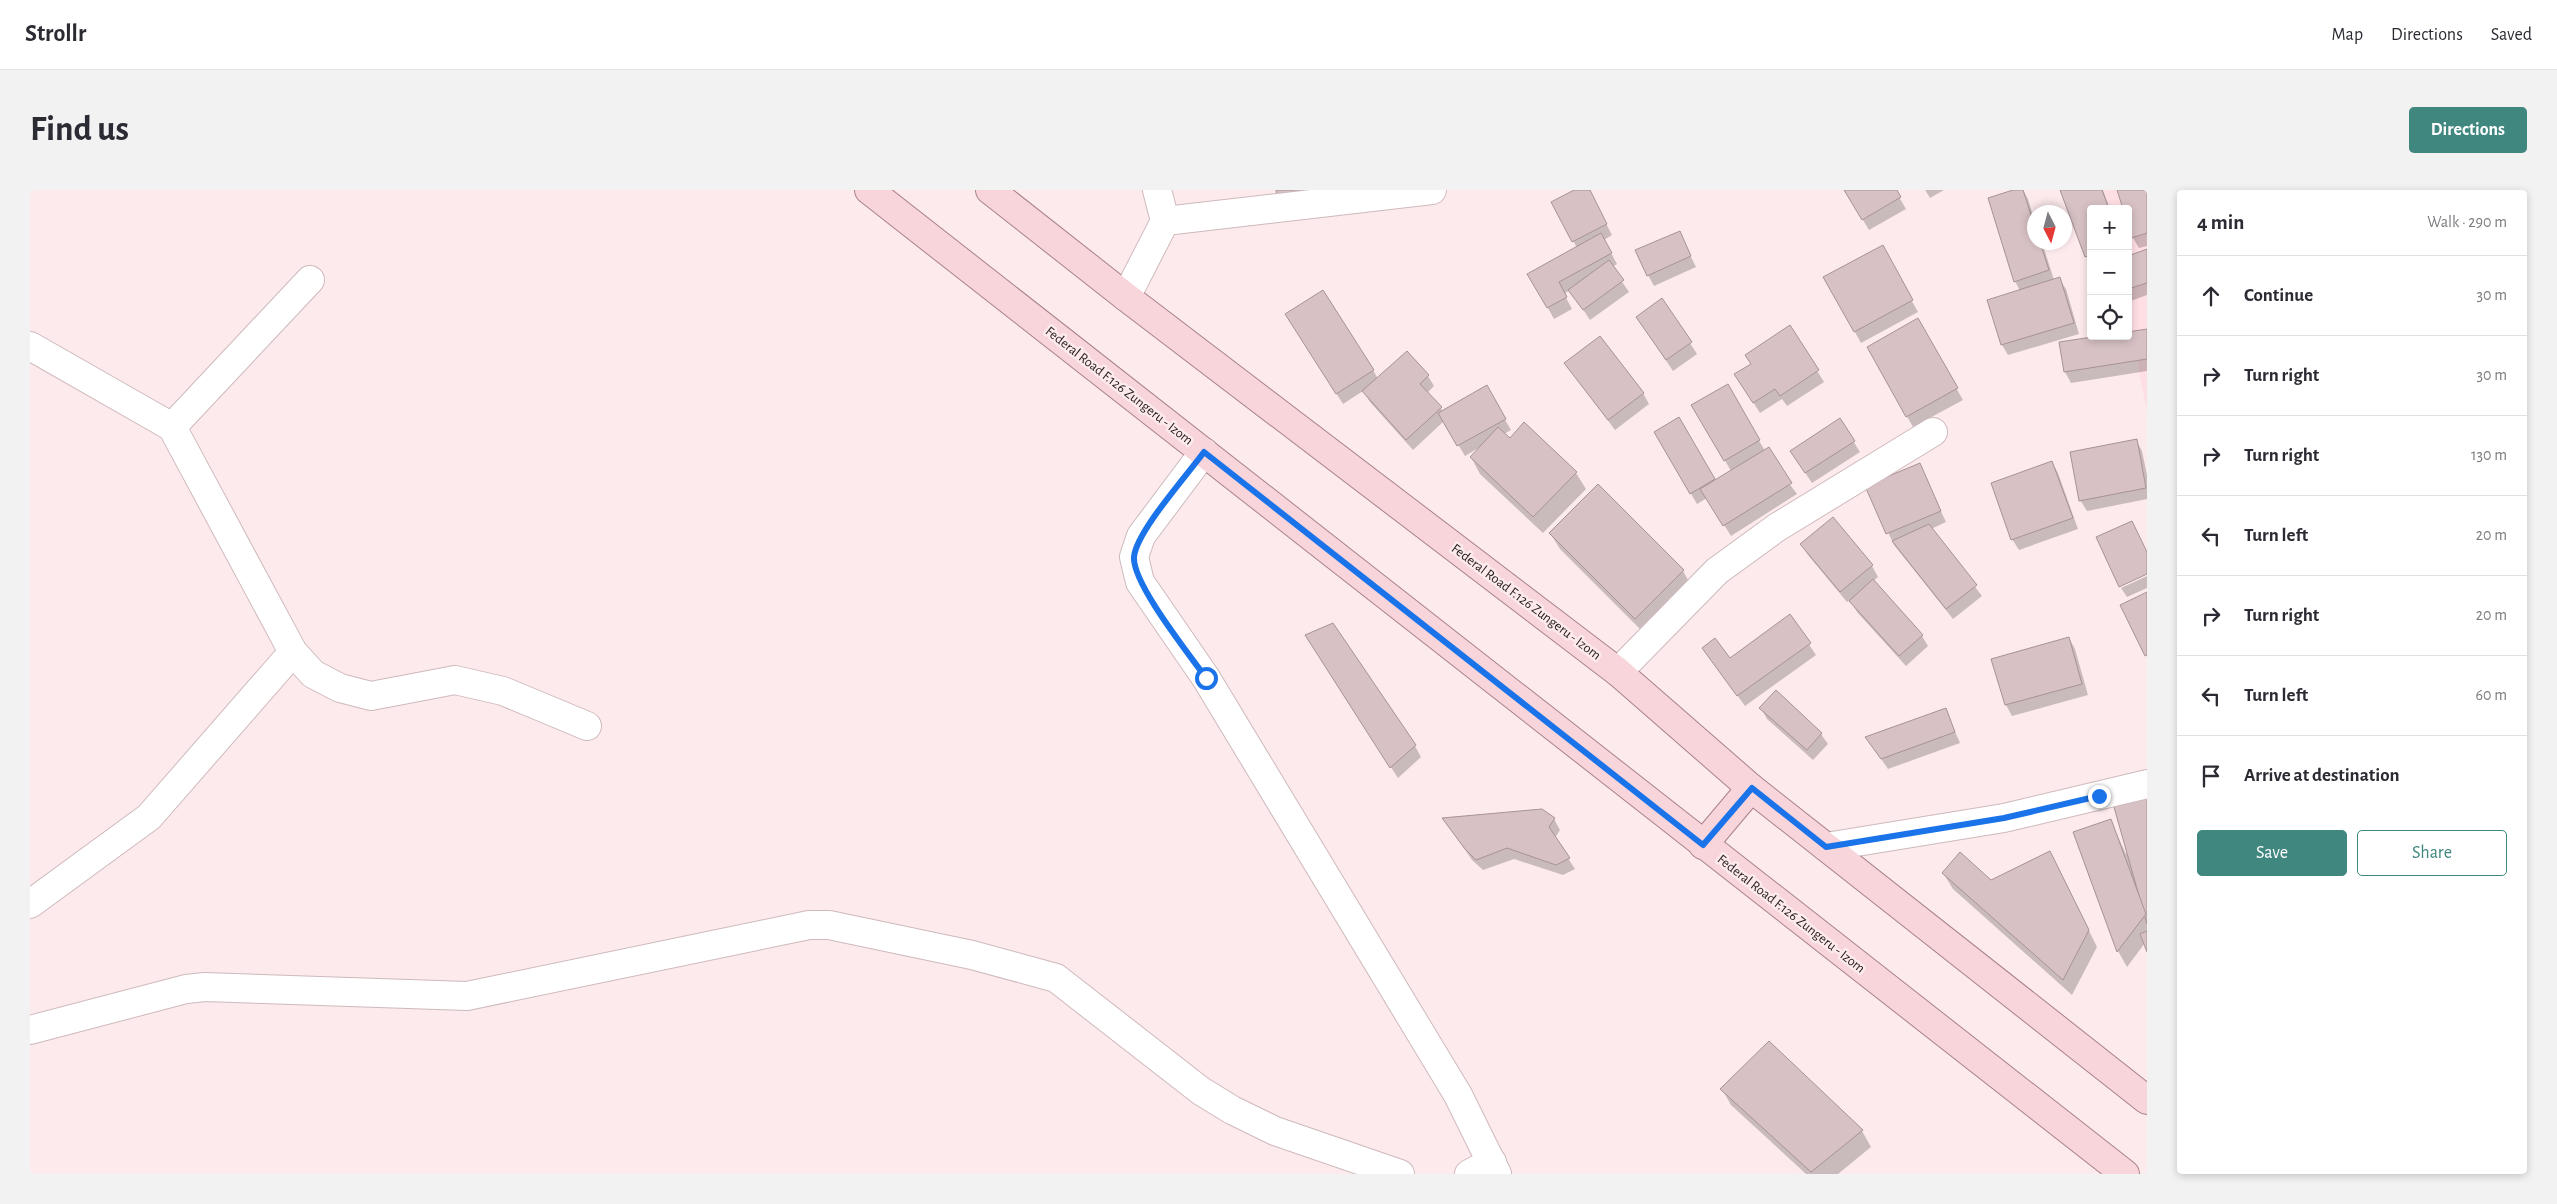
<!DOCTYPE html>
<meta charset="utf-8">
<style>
:root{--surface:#fff;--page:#f2f2f3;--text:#2b2b33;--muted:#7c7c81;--line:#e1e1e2;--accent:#408780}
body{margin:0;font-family:"Alegreya Sans",sans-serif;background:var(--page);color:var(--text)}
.controls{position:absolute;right:15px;top:15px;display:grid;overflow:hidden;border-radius:5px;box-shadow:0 2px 8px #0003}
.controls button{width:45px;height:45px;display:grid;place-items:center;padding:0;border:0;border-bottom:1px solid var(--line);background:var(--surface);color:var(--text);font:25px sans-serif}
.compass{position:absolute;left:1997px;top:15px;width:45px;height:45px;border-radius:50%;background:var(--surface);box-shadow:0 2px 8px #0003;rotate:174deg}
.stop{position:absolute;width:15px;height:15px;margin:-11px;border:4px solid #1a73e8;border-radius:50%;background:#fff}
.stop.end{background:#1a73e8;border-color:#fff;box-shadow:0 1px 5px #0008}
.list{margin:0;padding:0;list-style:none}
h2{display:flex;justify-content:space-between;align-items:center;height:65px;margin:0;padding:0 20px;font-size:21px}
h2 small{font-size:16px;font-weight:400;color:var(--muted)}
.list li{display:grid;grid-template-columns:32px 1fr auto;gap:15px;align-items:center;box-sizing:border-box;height:80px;padding:0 20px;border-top:1px solid var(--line)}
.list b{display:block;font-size:19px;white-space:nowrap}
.list em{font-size:16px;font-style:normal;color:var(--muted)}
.actions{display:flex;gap:10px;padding:15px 20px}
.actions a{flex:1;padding:11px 0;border:1px solid var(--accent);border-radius:5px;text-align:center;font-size:18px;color:var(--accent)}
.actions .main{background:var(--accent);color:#fff}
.icon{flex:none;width:28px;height:28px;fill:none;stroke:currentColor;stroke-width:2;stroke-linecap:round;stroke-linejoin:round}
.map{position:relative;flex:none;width:2117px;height:984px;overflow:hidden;border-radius:5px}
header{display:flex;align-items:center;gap:30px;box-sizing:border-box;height:70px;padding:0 25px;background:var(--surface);border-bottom:1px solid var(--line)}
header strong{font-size:24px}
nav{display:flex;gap:28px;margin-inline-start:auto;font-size:18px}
.intro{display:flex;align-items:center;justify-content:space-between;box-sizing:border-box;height:120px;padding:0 30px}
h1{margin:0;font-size:35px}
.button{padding:12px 22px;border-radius:5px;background:var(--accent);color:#fff;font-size:18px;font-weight:700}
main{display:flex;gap:30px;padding:0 30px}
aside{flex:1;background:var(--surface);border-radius:5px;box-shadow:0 2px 8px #0003}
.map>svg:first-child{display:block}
</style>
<header>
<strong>Strollr</strong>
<nav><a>Map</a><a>Directions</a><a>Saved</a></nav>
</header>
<div class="intro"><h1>Find us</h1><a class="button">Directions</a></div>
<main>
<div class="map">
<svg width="2117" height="984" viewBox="0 0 2117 984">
<rect width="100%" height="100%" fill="#fceaec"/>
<polygon fill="#ffdfe4" points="2074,0 2117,0 2117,222 2098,126 2098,19 2077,19"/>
<g fill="#0003">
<polygon points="1547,0 1559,0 1582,45 1574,50 1587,74 1582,77 1599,102 1560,130 1540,100 1534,104 1542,119 1524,129 1499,84 1547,58 1523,12"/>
<polygon points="1815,0 1865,0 1876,19 1839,40"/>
<polygon points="1895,0 1914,0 1900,8"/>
<polygon points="1988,0 1993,0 1998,9 2004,29 2004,52 2012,52 2024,90 2029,89 2036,99 2049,144 1978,165 1972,155 1990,101 1985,91"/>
<polygon points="2032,0 2073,0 2080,19 2061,19 2061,74"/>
<polygon points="2088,0 2117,0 2117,56 2109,58 2103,48 2098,33 2098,19"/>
<polygon points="1649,43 1666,77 1624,96 1618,85"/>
<polygon points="1852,57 1888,122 1831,153 1795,88"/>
<polygon points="2117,61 2117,105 2098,112 2098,67"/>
<polygon points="1632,110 1667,164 1643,181 1607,127"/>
<polygon points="1888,130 1933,210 1883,237 1838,158"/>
<polygon points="1263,135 1343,180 1348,189 1398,186 1404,196 1397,203 1413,221 1456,197 1481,240 1474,244 1480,249 1494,234 1546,283 1556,299 1513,343 1450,284 1441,267 1450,257 1435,266 1414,231 1383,260 1340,212 1333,201 1313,214"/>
<polygon points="1760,137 1794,192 1757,216 1752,209 1730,223 1712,195 1722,174"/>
<polygon points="2117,140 2117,181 2041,193 2035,182 2098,146"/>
<polygon points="1536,174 1613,203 1619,214 1585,240"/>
<polygon points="1697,196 1735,261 1767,304 1701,346 1677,308 1667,314 1625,242 1649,229 1685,291 1701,281 1663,215"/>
<polygon points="1810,230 1830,262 1782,293 1768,272"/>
<polygon points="2106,250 2112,261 2117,285 2117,309 2057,321 2050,310"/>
<polygon points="2022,272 2028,283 2048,339 1989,360 1982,349"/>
<polygon points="1889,275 1916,332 1901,339 1952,406 1923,429 1864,355 1837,297"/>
<polygon points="1802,329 1842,376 1848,387 1843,391 1892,446 1898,456 1876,476 1827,422 1820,410 1817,412 1778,365 1771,354"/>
<polygon points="1520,343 1653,381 1662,397 1615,444 1530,359"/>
<polygon points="2117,386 2117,398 2097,407 2091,398"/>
<polygon points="1760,426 1786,465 1715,516 1673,458 1699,470"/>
<polygon points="2039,448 2045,459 2058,505 1982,526 1976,515 1963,470"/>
<polygon points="1283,456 1385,556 1391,567 1368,588"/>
<polygon points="1731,518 1791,544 1798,554 1783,570 1737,529"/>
<polygon points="1915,519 1930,553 1858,579 1837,548"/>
<polygon points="2117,601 2117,758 2115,753 2097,777 2088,761 2045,643 2080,630 2096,664 2098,664"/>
<polygon points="1414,629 1524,629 1530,640 1525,648 1545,679 1533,685 1484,669 1453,680 1442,670"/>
<polygon points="2028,678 2067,757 2042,805 1923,699 1913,683 1961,691"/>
<polygon points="1739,853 1832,941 1841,957 1808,984 1776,984 1701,915 1692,899"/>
</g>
<g fill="#d7c1c4" stroke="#a79295">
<polygon points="1246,0 1279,0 1247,6"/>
<polygon points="1544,0 1560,0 1577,34 1542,52 1521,12"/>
<polygon points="1814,0 1867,0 1871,7 1832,30"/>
<polygon points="1983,0 1993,0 2004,34 2004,52 2010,52 2019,80 1984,92 1958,8"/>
<polygon points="2030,0 2072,0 2079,19 2061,19 2061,65 2055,67"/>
<polygon points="2087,0 2117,0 2117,43 2101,48 2098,38 2098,19 2093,19"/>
<polygon points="1650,41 1661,66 1617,86 1605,60"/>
<polygon points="1571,43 1582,63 1529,92 1537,107 1517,118 1497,84"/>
<polygon points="1853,55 1883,110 1824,142 1793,87"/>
<polygon points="2117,59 2117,93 2098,99 2098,66"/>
<polygon points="1579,70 1594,90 1553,120 1538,100"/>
<polygon points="2030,87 2044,133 1971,155 1957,110"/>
<polygon points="1293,100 1344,180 1306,204 1255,124"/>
<polygon points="1632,108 1662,152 1636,170 1606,127"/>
<polygon points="1888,128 1928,198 1876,227 1837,157"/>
<polygon points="1760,135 1789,180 1750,206 1745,199 1723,213 1704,184 1721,174 1715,165"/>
<polygon points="2117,139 2117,169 2034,182 2029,152 2069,146 2098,146 2098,142"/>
<polygon points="1570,146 1614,203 1578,230 1534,173"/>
<polygon points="1377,161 1399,185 1390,194 1412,217 1376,250 1332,201"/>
<polygon points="1698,194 1730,250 1694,271 1661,215"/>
<polygon points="1457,195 1476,229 1427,256 1408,223"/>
<polygon points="1649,227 1685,289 1660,304 1624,242"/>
<polygon points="1810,228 1825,251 1775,283 1760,261"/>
<polygon points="1494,232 1547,282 1503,327 1440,267 1468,237 1480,248"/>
<polygon points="2107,249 2116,298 2049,311 2040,262"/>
<polygon points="1739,257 1762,293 1693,336 1670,299"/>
<polygon points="2022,271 2043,328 1981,350 1961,293"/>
<polygon points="1890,273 1911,321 1856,344 1835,296"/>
<polygon points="1568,294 1654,380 1605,429 1519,343"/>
<polygon points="1803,327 1843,375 1810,402 1770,354"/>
<polygon points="2102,331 2117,362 2117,384 2089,397 2066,347"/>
<polygon points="1899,334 1947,395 1916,419 1862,351"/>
<polygon points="1843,389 1893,445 1869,466 1819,411"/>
<polygon points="2117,402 2117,465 2115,466 2090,415"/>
<polygon points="1760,424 1781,453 1707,506 1672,458 1685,448 1700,468"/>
<polygon points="1303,433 1386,555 1360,578 1275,445"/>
<polygon points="2039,447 2052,494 1975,515 1961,469"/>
<polygon points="1746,500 1792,543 1777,560 1729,518"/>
<polygon points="1916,518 1925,542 1851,569 1835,547"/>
<polygon points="2117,600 2117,734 2082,610"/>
<polygon points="1512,619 1525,628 1519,637 1540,668 1526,675 1477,658 1446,670 1435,659 1412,628"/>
<polygon points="2081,629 2116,724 2087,762 2043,642"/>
<polygon points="2020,661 2059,740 2033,790 1912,683 1930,662 1961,690"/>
<polygon points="2117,741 2117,762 2110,744"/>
<polygon points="1739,851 1833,940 1781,982 1690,899"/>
</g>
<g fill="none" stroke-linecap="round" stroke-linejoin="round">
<defs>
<g id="minor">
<polyline points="1135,31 1402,0"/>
<polyline points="1096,107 1135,31 1127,0"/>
<polyline points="0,156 142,237 280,90"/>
<polyline points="142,237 263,462 283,484 310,498 341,506 425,490 473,501 557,536"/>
<polyline points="1174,262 1111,346 1104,367 1110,392 1176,488 1428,905 1467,984"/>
<polyline points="1588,482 1687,381 1746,338 1903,242"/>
<polyline points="1796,657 1974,628 2117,594"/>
<polyline points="0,714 119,627 263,462"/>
<polyline points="0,840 156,799 175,797 437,806 779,735 799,735 942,765 1026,788 1171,901 1202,920 1245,941 1370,984"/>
<polyline points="1439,984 1462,972"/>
</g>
<g id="primary">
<polyline points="839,0 2095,984"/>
<polyline points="960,0 1096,107 1588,482 1721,598 2117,910"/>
<polyline points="1673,655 1721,598"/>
</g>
</defs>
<use href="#minor" stroke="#cfb9bc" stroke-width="30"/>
<use href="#primary" stroke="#a98288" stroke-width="30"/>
<use href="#minor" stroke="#fff" stroke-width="28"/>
<use href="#primary" stroke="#f7d5da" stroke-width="28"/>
</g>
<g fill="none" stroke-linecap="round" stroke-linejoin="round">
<path stroke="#1a73e8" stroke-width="6" d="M1176,488C1159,464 1102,393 1104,367C1106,342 1158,284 1174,262L1673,655L1722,598L1796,657L1974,628L2069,606"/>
</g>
<g text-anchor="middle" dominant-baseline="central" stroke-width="5" stroke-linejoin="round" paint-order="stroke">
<g font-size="14" fill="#241c1d" stroke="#fceaec">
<text transform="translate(1089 196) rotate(38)">Federal Road F.126 Zungeru - Izom</text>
<text transform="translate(1496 412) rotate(37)">Federal Road F.126 Zungeru - Izom</text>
<text transform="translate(1761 724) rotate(38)">Federal Road F.126 Zungeru - Izom</text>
</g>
</g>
</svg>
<div class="controls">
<button>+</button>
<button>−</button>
<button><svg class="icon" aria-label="locate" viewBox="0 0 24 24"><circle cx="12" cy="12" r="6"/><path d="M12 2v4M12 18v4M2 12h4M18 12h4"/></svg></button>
</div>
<svg class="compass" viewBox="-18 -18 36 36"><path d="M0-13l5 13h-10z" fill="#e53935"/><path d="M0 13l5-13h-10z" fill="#7c7c81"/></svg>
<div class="stop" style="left:1176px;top:488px"></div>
<div class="stop end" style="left:2069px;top:606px"></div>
</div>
<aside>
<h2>4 min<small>Walk · 290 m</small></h2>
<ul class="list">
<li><svg class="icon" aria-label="ahead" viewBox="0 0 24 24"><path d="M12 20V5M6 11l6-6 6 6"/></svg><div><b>Continue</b></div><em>30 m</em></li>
<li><svg class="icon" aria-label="right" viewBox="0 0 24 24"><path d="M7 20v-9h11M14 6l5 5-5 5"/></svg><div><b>Turn right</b></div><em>30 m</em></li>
<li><svg class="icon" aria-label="right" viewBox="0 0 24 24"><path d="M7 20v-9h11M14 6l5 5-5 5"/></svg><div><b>Turn right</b></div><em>130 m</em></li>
<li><svg class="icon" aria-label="left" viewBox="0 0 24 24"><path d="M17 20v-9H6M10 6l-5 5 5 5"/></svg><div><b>Turn left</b></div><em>20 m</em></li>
<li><svg class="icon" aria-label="right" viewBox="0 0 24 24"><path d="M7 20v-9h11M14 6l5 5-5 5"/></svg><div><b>Turn right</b></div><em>20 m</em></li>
<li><svg class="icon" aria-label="left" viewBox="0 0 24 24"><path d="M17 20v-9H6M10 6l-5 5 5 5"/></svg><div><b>Turn left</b></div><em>60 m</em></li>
<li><svg class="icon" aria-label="arrive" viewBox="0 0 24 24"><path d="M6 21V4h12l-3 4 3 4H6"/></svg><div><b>Arrive at destination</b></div></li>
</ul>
<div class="actions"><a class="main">Save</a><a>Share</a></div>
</aside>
</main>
